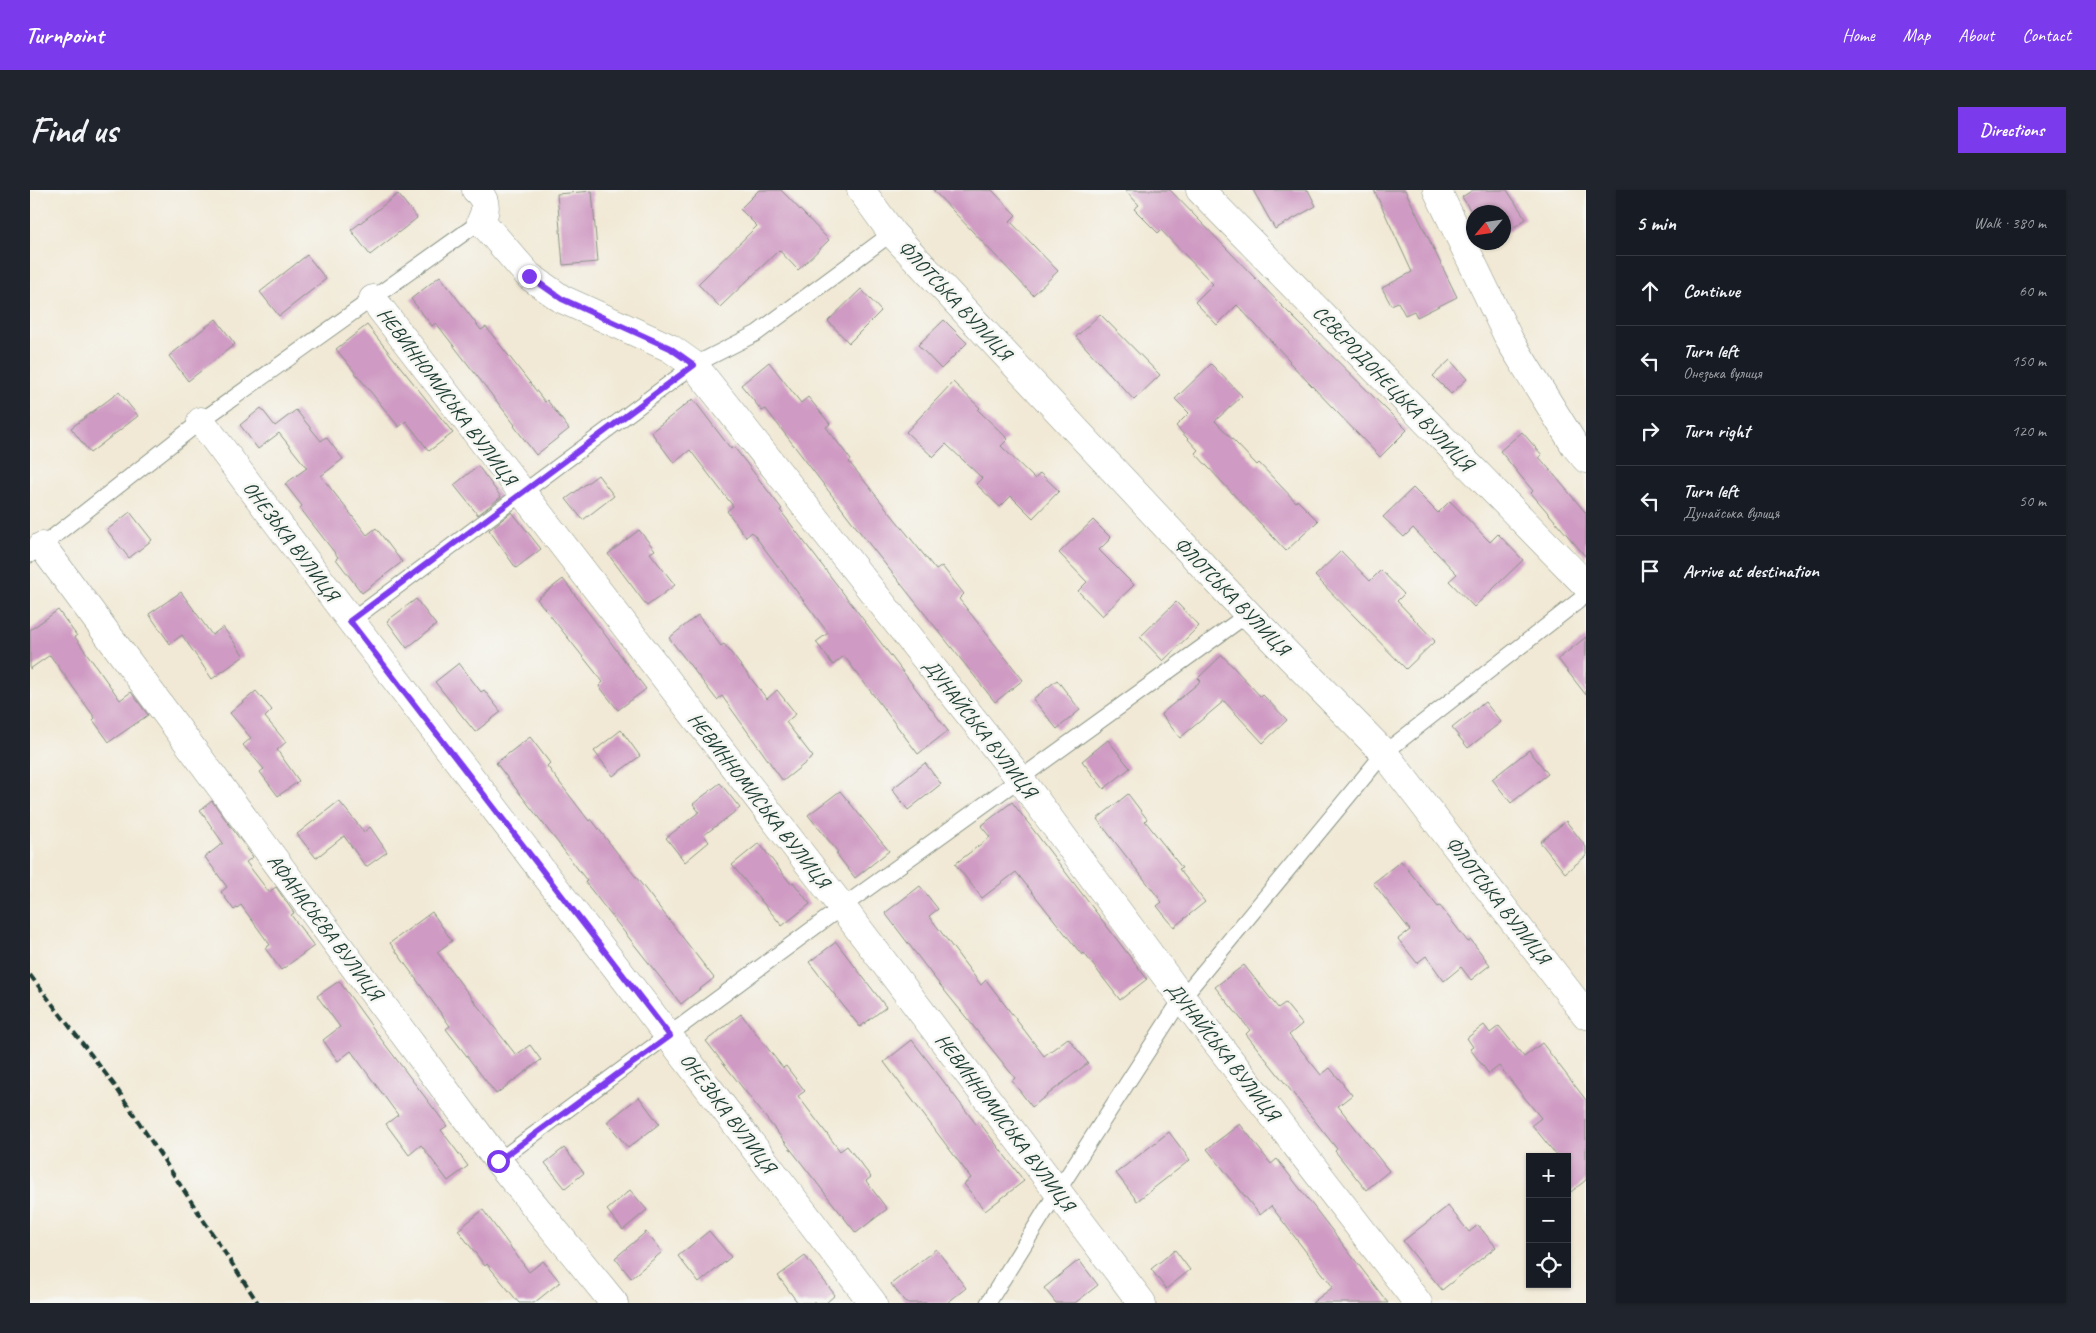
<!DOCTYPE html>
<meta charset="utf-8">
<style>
:root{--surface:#171b24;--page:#20242c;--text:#f1f3f6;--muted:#9ea1a6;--line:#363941;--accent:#7c3aed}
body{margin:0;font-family:Caveat,sans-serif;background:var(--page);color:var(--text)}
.controls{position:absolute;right:15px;bottom:15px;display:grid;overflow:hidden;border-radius:0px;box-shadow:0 1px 4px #0004}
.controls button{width:45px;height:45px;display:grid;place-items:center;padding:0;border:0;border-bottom:1px solid var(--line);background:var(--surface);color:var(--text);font:25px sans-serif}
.compass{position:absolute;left:1436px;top:15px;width:45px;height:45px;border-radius:50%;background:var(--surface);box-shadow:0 1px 4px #0004;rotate:241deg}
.stop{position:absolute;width:15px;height:15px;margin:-11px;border:4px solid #7c3aed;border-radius:50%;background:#fff}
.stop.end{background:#7c3aed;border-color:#fff;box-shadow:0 1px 5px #0008}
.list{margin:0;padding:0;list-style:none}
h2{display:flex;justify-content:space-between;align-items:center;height:65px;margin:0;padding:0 20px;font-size:21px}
h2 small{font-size:16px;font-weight:400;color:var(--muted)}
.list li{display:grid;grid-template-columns:32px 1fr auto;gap:15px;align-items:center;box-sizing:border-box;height:70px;padding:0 20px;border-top:1px solid var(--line)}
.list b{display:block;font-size:19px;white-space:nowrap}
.list p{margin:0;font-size:16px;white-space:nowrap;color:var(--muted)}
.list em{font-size:16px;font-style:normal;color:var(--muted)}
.icon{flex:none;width:28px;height:28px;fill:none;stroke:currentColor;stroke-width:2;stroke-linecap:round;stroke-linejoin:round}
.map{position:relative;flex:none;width:1556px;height:1113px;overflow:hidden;border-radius:0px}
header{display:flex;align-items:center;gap:30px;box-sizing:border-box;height:70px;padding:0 25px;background:var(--accent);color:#fff}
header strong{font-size:24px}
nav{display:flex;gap:28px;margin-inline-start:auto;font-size:18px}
.intro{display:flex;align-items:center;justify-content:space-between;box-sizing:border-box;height:120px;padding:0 30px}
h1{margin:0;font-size:35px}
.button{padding:12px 22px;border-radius:0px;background:var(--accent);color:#fff;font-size:18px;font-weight:700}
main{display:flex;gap:30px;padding:0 30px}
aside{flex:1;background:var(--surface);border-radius:0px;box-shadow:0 1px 4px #0004}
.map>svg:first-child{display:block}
</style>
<header>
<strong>Turnpoint</strong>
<nav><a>Home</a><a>Map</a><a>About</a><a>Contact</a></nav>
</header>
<div class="intro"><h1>Find us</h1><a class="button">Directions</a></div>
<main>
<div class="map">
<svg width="1556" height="1113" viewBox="0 0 1556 1113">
<rect width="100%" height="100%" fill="#f6f6f2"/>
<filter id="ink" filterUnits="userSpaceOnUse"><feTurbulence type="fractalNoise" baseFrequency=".02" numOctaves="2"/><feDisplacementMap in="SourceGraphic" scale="10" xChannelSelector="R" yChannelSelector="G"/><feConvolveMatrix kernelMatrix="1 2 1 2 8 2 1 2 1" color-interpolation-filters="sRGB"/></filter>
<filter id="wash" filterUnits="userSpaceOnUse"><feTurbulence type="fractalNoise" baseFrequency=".0096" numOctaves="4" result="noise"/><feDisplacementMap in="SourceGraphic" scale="20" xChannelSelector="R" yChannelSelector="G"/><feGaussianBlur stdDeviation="1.12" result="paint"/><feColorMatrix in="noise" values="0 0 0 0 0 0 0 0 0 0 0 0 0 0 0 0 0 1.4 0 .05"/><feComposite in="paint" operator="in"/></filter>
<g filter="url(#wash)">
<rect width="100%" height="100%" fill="#f1e9d5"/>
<g id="blocks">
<g fill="#cf9ac3">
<polygon points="729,0 751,0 799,50 768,80 749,60 690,117 668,94 727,36 710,19"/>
<polygon points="903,0 962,0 986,25 980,31 1028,81 1003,105"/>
<polygon points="1095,0 1140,0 1254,118 1377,240 1350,267 1259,172 1260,171 1207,115 1187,135 1165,112 1183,94 1131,40 1128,43 1104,19 1109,15"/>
<polygon points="1223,0 1278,0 1286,16 1245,39"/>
<polygon points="1344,0 1375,0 1427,107 1387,127 1384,121 1375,125 1368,112 1361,115 1352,98 1382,82"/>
<polygon points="1443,0 1477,0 1496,29 1474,44 1474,22 1444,22 1444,26 1432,7"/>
<polygon points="562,1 568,72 533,75 527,4"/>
<polygon points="368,4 387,28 340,65 321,40"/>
<polygon points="277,65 296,89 249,126 230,102"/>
<polygon points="410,86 451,140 456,137 515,212 517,210 539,239 506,265 484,236 485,235 406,133 402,136 381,109"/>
<polygon points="831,99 851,121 819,153 798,131"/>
<polygon points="1070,124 1130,185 1104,210 1046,147"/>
<polygon points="186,129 205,154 158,191 139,166"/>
<polygon points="914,130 937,153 911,179 888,155"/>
<polygon points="337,135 423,243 399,261 376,231 369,237 306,159"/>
<polygon points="1420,170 1437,189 1421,204 1403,186"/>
<polygon points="739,172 771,213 778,207 800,234 796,237 821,270 819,272 906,380 912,376 934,404 929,409 993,490 965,512 836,350 736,219 732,221 711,195"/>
<polygon points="1181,174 1212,206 1185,231 1227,275 1229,273 1266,312 1267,310 1288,331 1256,361 1165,263 1168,260 1146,236 1159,223 1145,209"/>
<polygon points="923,192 950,218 948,220 978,249 971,256 1005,289 1010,283 1029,301 1003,328 981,306 970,317 946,294 952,288 916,254 903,267 876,242"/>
<polygon points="89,202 108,226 60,263 41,238"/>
<polygon points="663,209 701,259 704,257 752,319 750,320 918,541 888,564 814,466 803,475 786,452 798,443 722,342 716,347 697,321 703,316 660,260 644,273 621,242"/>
<polygon points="231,218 245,236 266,220 291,251 296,247 313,269 291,286 337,345 346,338 372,372 332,403 306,369 308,367 270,318 272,316 255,294 277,278 249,243 228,259 210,235"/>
<polygon points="1492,242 1512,265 1509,267 1556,323 1556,367 1501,303 1503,301 1470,261"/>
<polygon points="448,276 471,307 448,325 424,295"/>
<polygon points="568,285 584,306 553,330 536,309"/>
<polygon points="1383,298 1408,323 1420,311 1460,352 1468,344 1493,370 1444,417 1419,391 1427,384 1383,338 1374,347 1353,327"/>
<polygon points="100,322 122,350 99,368 77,340"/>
<polygon points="482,322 511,359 486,378 459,340"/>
<polygon points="1063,330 1081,348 1069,360 1104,395 1072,426 1048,401 1057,392 1029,363"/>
<polygon points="609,340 625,360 620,363 645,395 617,416 578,364"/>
<polygon points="1311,361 1340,391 1351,380 1374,404 1367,411 1405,451 1376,479 1285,386"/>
<polygon points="533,389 616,499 588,520 569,496 573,492 507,409"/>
<polygon points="151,402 182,445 193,437 214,466 182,489 152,445 140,454 119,424"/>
<polygon points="386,409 406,435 377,458 357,431"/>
<polygon points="1146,412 1169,436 1133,471 1110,447"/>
<polygon points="28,420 47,446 45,447 90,510 101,502 118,525 79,552 63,530 65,528 20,465 0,479 0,440"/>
<polygon points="668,425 691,456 694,454 737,509 747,500 766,524 756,532 783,567 753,591 692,506 687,510 639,448"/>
<polygon points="1556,447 1556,505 1528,469"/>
<polygon points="1192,465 1231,507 1233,505 1257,530 1233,553 1194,511 1150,548 1131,524 1171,491 1168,488"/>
<polygon points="429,473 451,502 454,500 471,522 445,542 405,492"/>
<polygon points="1027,490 1050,520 1027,539 1003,509"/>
<polygon points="226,501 242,520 235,527 256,552 247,560 269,591 248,606 230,582 234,579 213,555 221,548 200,523"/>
<polygon points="1455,512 1471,532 1438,558 1422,538"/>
<polygon points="591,540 610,566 583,586 564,561"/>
<polygon points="500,547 520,573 517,576 559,631 561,629 684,788 651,814 555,692 557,691 529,654 466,573"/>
<polygon points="1078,550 1100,578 1074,599 1052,571"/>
<polygon points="1499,560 1518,584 1481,613 1462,589"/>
<polygon points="895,573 911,594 878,620 862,599"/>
<polygon points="690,593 710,618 674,645 679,652 655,672 636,648 669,622 663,614"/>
<polygon points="810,601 859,661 825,688 806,663 808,662 778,625"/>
<polygon points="1098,604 1117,629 1115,631 1152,678 1149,679 1175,712 1144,737 1127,716 1132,712 1067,629"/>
<polygon points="182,611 223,667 216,672 239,702 246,697 264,723 261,725 284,756 251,780 235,758 240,755 211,715 204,720 191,702 197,697 175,667 193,653 170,620"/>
<polygon points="309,611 334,642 340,637 357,662 336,677 314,646 286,668 267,644"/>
<polygon points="982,612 1117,789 1090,810 1054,763 1052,765 986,682 952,708 925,674 960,647 951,636"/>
<polygon points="1536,631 1556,657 1556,666 1535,683 1510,652"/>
<polygon points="729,653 761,694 763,692 780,714 752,736 702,675"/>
<polygon points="1371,671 1408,717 1410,716 1438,752 1441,750 1460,775 1441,790 1431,777 1414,791 1396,766 1387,773 1368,749 1380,740 1343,693"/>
<polygon points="890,696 908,719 899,726 951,795 956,790 1014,866 1038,848 1058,873 1002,917 982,891 985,888 906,790 855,723"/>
<polygon points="402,722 422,751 407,762 447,815 486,865 500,855 511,870 466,904 416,839 420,836 360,753"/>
<polygon points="806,752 856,817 830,837 779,772"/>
<polygon points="1214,775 1248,818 1255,813 1272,834 1259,845 1291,885 1300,878 1322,905 1308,916 1359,981 1336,1000 1305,961 1307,959 1216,844 1220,840 1185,797"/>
<polygon points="309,791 351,849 417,936 411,940 438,976 418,991 391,955 379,965 356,934 368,925 321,861 308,871 293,850 310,837 287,806"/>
<polygon points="711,824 753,878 756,876 775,901 768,906 810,961 817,956 841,987 836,991 857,1019 826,1043 676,851"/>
<polygon points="1454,835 1460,843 1469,836 1494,867 1512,853 1556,910 1556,990 1537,1005 1537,967 1528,967 1502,935 1511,928 1469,876 1459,884 1440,859 1443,857 1437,848"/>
<polygon points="882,850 946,934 949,932 994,991 955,1021 934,994 941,988 854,872"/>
<polygon points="609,907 629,934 598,958 577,932"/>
<polygon points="1210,934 1241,974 1247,969 1358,1113 1282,1113 1303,1097 1241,1016 1230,1025 1177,959"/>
<polygon points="1139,942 1160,970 1107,1011 1086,983"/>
<polygon points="534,958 554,983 535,998 515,973"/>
<polygon points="600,1000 617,1020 593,1040 577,1020"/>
<polygon points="1418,1016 1439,1042 1448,1035 1466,1057 1412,1100 1373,1051"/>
<polygon points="453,1020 499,1082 513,1071 530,1092 504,1113 489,1113 457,1074 455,1076 428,1040"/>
<polygon points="679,1041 701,1067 669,1093 648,1066"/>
<polygon points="616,1042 632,1062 601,1088 585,1068"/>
<polygon points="906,1059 936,1098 917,1113 876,1113 861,1094"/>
<polygon points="1145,1060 1160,1080 1136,1099 1121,1079"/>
<polygon points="775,1066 805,1105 796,1113 768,1113 748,1086"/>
<polygon points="1049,1070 1068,1095 1045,1113 1026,1113 1014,1098"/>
</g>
</g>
</g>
<g filter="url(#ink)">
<use href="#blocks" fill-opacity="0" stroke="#889384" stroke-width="1"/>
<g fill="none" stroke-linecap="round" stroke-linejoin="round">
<defs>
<g id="lane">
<polyline points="0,365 171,231 451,31"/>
<polyline points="321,431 664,175 727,143 862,43"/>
<polyline points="468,971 812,717 1218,424"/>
<polyline points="958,1113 1027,1002 1152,808 1354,563 1556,405"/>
</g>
<g id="street">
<path d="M446,0C457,10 457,19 451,31L499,86L532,109L640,158L664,175L991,590L1152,808L1388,1113"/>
<polyline points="831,0 862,43 1218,424 1354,563 1556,825"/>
<polyline points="1170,0 1556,395"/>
<polyline points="1407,0 1480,151 1545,256 1556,269"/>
<polyline points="343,109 812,717 1112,1113"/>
<polyline points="171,231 321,431 843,1113"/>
<polyline points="12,356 468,971 584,1113"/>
</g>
</defs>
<use href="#lane" stroke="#889384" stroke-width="17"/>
<use href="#street" stroke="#889384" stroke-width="29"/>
<use href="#lane" stroke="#fff" stroke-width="15"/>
<use href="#street" stroke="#fff" stroke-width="28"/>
<polyline stroke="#1f3d34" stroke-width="4" stroke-dasharray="8 4" stroke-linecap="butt" points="0,785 85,896 228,1113"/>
</g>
</g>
<g fill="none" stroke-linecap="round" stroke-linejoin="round" filter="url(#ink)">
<polyline stroke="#7c3aed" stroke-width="6" points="468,971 640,846 320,431 664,175 640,158 532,109 499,86"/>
</g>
<g text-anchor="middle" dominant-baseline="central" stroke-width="5" stroke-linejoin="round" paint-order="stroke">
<g font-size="20" fill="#1f3d34" stroke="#f6f6f2">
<text transform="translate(925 110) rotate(47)">ФЛОТСЬКА ВУЛИЦЯ</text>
<text transform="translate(1363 198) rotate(46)">СЄВЄРОДОНЕЦЬКА ВУЛИЦЯ</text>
<text transform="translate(417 206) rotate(53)">НЕВИННОМИСЬКА ВУЛИЦЯ</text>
<text transform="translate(261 351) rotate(53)">ОНЕЗЬКА ВУЛИЦЯ</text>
<text transform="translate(1202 406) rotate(46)">ФЛОТСЬКА ВУЛИЦЯ</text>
<text transform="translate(950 538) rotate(52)">ДУНАЙСЬКА ВУЛИЦЯ</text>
<text transform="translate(729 610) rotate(52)">НЕВИННОМИСЬКА ВУЛИЦЯ</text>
<text transform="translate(1468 710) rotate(52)">ФЛОТСЬКА ВУЛИЦЯ</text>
<text transform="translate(295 737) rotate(53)">АФАНАСЬЄВА ВУЛИЦЯ</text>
<text transform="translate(1193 861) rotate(52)">ДУНАЙСЬКА ВУЛИЦЯ</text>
<text transform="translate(698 923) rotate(53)">ОНЕЗЬКА ВУЛИЦЯ</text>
<text transform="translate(975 932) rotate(53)">НЕВИННОМИСЬКА ВУЛИЦЯ</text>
</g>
</g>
</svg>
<div class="controls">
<button>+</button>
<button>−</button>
<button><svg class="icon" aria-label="locate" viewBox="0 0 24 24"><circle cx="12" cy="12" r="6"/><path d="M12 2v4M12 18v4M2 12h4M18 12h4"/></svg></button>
</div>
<svg class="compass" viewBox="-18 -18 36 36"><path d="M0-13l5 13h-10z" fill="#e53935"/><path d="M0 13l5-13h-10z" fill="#9ea1a6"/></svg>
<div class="stop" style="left:468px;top:971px"></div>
<div class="stop end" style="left:499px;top:86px"></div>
</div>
<aside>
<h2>5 min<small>Walk · 380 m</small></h2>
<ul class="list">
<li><svg class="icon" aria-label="ahead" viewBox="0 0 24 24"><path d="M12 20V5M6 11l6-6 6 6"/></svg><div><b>Continue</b></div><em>60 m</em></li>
<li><svg class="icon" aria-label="left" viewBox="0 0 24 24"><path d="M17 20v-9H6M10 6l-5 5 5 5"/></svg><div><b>Turn left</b><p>Онезька вулиця</p></div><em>150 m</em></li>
<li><svg class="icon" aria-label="right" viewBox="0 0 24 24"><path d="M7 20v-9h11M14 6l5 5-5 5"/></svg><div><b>Turn right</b></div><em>120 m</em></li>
<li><svg class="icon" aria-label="left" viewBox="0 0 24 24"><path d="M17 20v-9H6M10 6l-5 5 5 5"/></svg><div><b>Turn left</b><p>Дунайська вулиця</p></div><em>50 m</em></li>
<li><svg class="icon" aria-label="arrive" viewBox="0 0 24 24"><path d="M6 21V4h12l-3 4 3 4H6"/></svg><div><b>Arrive at destination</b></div></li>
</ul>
</aside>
</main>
